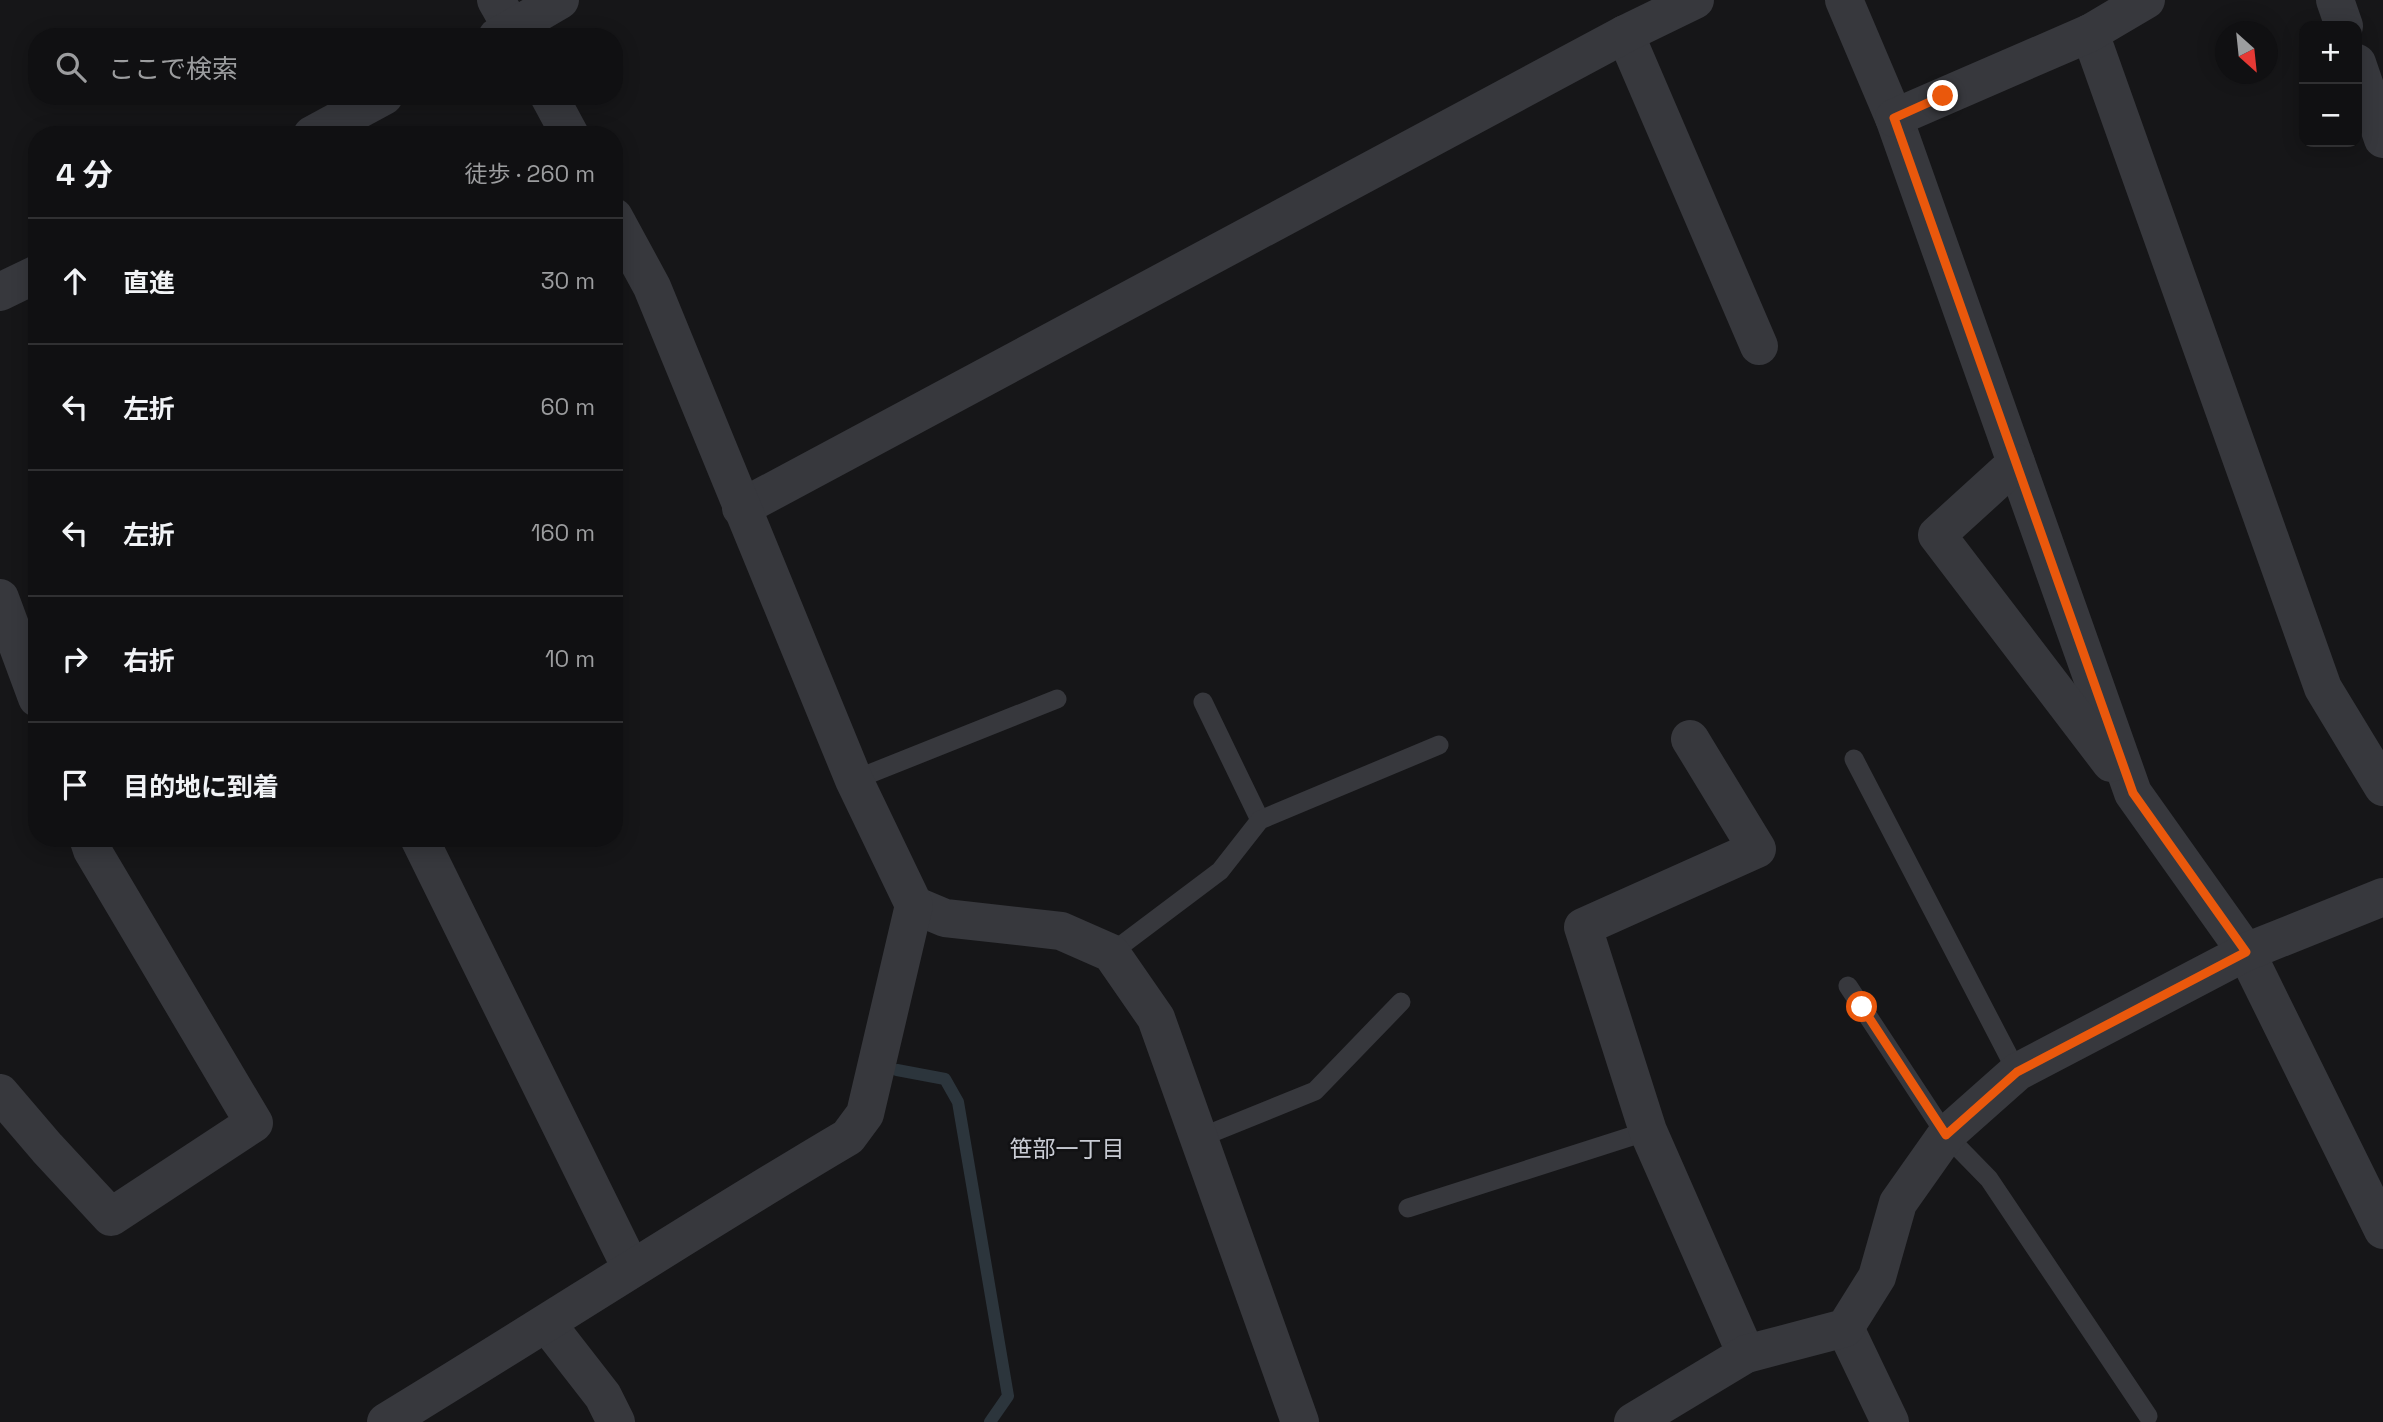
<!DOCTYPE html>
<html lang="ja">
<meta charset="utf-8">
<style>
:root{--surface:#101012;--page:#19191b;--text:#f1f3f6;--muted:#9c9d9f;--line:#303032}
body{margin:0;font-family:"Space Grotesk","Noto Sans JP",sans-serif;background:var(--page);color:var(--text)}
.controls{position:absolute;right:21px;top:21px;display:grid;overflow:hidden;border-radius:14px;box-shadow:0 4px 18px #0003}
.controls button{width:63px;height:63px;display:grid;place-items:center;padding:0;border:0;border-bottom:2px solid var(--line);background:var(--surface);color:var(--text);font:35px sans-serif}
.compass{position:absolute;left:2215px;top:21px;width:63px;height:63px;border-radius:50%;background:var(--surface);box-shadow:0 4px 18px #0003;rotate:153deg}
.stop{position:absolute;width:21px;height:21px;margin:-16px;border:5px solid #ea580c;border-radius:50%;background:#fff}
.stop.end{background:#ea580c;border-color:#fff;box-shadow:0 2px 7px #0008}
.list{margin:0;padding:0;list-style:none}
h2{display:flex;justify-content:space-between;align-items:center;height:91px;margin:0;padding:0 28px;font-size:30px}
h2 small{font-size:23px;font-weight:400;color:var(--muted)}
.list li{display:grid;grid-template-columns:46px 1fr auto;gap:21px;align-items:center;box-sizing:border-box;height:126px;padding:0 28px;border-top:2px solid var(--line)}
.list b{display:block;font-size:26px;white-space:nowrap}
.list em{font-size:23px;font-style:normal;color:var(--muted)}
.icon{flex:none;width:38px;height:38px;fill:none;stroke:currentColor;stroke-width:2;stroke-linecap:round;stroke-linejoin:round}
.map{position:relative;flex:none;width:2383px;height:1422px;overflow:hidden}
.search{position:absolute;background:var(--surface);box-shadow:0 4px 18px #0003;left:28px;top:28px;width:595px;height:77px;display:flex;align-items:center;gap:18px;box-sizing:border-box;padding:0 24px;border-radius:28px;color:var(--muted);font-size:26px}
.panel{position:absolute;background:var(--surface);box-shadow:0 4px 18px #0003;left:28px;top:126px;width:595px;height:721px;border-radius:28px}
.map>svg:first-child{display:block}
</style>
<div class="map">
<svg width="2383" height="1422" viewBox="0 0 2383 1422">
<rect width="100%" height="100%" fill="#161618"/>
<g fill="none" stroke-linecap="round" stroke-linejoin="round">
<polyline stroke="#2c353c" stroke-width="12" points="897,1070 945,1079 958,1102 1008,1396 990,1422"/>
<g stroke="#37383d" stroke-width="19">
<polyline points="1203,702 1260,820"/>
<polyline points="1854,759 2017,1072"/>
<polyline points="854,780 1057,699"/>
<polyline points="1111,953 1220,871 1260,820 1439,745"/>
<polyline points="1848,986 1946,1135 1989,1179 2148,1416"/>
<polyline points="1199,1138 1315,1091 1401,1002"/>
<polyline points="1408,1208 1648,1131"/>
</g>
<g stroke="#37383d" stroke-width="38">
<polyline points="496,0 517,37"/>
<polyline points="1844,0 1894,118 2133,793 2246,952 2383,1230"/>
<polyline points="2335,0 2344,26"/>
<polyline points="2090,33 2323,688 2383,787"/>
<polyline points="1625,34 1759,346"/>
<polyline points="2357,63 2383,139"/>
<polyline points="549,96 570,135"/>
<polyline points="1894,118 2090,33 2146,0"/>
<polyline points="2016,463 1937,535 2111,763"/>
<polyline points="741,508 1625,34 1695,0"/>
<polyline points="0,598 37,698"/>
<polyline points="1690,739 1757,849 1583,927 1648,1131 1746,1354"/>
<polyline points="419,838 631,1268"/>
<polyline points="914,905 945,918 1061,931 1111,953 1156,1018 1300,1422"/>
<polyline points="0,1093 47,1148 111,1217 254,1123 92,850 88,838"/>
<polyline points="547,1324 603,1396 616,1422"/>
<polyline points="1845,1328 1890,1422"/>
<path d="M386,1422C541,1328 692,1229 848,1137L865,1114L914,905L854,780L652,287L614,217"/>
<polyline points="1633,1422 1746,1354 1845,1328 1877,1277 1898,1203 1946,1135 2017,1072 2246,952 2383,897"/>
</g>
<g stroke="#37383d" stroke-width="38">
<polyline points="497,37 560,0"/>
<polyline points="312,135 384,96"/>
<polyline points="0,292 37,274"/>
</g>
</g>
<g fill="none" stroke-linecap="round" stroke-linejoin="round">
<polyline stroke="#ea580c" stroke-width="9" points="1862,1007 1946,1135 2017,1072 2246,952 2133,793 1894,118 1943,96"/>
</g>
<g text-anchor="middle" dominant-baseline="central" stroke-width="5" stroke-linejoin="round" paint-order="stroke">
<g font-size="23" fill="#c9ccd4" stroke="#111113">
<text x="1067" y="1149">笹部一丁目</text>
</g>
</g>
</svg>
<div class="controls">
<button>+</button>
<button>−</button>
</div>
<svg class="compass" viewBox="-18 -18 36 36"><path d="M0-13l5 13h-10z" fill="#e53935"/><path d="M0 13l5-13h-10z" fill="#9c9d9f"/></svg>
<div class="stop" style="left:1862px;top:1007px"></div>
<div class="stop end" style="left:1943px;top:96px"></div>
<div class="search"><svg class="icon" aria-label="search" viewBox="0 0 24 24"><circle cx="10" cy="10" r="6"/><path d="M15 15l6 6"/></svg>ここで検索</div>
<section class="panel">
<h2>4 分<small>徒歩 · 260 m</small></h2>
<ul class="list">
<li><svg class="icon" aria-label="ahead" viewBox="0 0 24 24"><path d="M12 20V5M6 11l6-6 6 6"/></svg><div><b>直進</b></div><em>30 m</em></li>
<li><svg class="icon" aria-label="left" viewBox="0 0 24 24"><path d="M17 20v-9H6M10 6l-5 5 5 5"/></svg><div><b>左折</b></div><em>60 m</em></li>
<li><svg class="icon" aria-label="left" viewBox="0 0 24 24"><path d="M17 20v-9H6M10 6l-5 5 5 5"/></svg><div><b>左折</b></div><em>160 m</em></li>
<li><svg class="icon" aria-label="right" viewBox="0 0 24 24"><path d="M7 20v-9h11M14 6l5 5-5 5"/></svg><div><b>右折</b></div><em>10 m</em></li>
<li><svg class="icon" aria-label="arrive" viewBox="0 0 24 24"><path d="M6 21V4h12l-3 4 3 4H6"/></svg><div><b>目的地に到着</b></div></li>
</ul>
</section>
</div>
